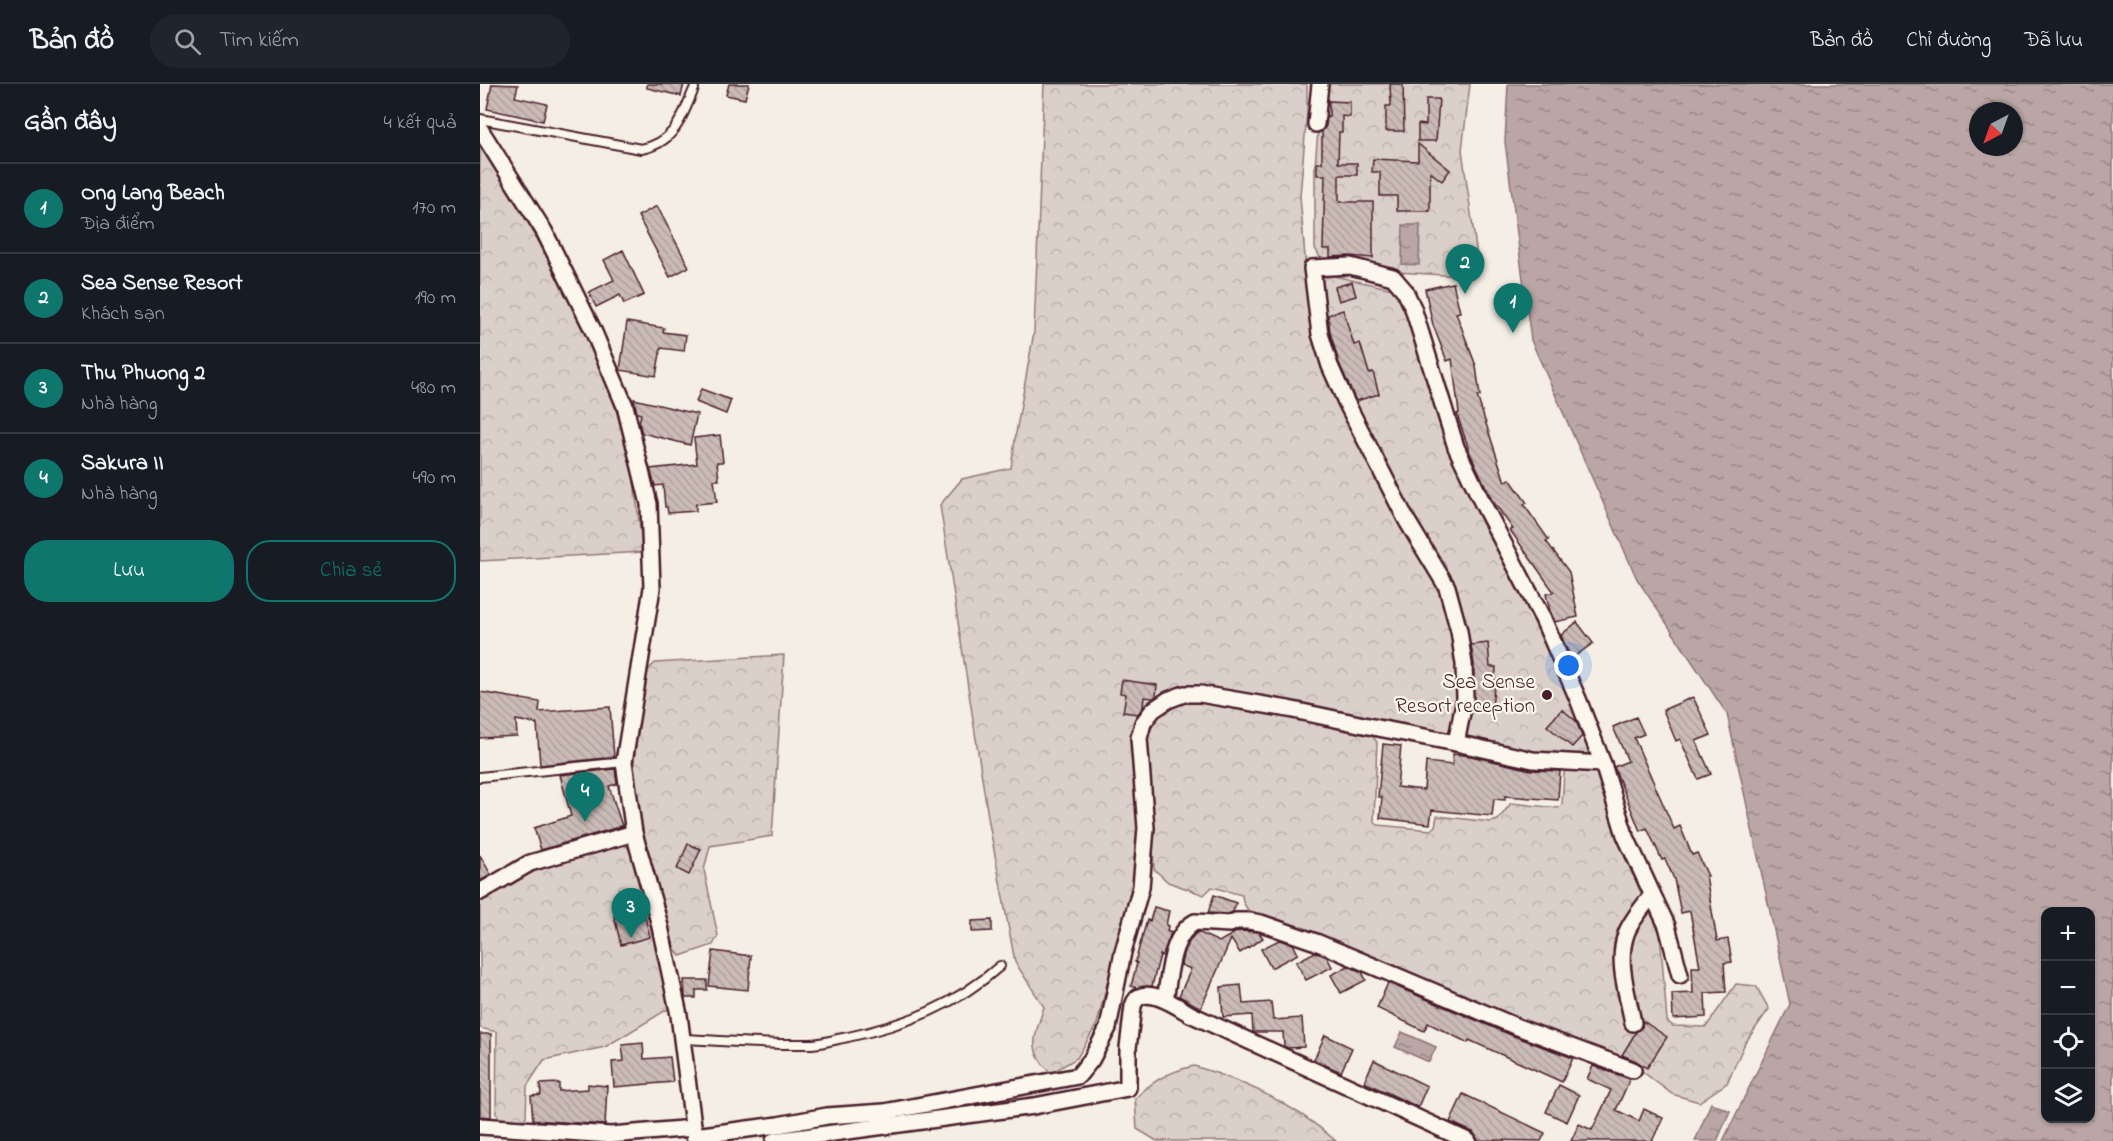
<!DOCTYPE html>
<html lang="vi">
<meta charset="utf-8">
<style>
:root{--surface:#171b24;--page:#20242c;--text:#f1f3f6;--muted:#9ea1a6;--line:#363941;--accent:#0f766e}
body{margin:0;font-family:"Indie Flower",sans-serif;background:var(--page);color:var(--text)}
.controls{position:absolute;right:18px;bottom:18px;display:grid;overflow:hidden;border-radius:12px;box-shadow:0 2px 4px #0004}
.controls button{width:54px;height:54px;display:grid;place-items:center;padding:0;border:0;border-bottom:2px solid var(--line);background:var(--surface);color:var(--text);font:30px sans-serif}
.compass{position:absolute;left:1489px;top:18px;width:54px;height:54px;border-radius:50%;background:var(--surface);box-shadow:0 2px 4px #0004;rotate:221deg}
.you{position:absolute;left:1089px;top:582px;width:21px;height:21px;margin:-15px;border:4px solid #fff;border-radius:50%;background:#1a73e8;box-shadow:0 0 0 9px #1a73e833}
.badge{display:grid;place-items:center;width:39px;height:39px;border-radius:50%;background:var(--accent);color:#fff;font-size:20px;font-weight:700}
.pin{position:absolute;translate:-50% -50px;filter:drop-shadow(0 2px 3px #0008)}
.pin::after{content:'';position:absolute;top:32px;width:21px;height:18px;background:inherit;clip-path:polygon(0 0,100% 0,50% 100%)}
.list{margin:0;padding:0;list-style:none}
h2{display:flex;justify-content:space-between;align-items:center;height:78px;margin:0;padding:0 24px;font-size:26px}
h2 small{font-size:20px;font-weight:400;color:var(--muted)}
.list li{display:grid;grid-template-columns:39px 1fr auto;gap:18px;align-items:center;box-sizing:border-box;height:90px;padding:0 24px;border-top:2px solid var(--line)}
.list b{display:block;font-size:22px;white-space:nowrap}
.list p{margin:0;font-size:20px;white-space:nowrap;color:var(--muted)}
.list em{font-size:20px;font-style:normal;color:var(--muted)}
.actions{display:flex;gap:12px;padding:18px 24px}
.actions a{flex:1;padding:14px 0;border:2px solid var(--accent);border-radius:24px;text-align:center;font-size:21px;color:var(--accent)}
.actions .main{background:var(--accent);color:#fff}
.icon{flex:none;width:33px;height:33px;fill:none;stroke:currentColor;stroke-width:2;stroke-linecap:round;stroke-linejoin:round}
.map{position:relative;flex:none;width:1633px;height:1057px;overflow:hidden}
header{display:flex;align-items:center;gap:36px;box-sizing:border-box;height:84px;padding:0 30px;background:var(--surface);border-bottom:2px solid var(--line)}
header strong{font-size:28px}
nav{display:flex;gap:33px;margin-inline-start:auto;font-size:21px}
.search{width:420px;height:54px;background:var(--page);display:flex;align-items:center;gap:15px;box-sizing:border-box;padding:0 21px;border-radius:33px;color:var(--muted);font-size:22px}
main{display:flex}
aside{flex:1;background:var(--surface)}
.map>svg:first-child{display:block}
</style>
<header>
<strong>Bản đồ</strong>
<div class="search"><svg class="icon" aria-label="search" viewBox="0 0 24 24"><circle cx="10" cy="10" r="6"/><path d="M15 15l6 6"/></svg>Tìm kiếm</div>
<nav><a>Bản đồ</a><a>Chỉ đường</a><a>Đã lưu</a></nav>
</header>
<main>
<aside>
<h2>Gần đây<small>4 kết quả</small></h2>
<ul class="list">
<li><span class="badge">1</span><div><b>Ong Lang Beach</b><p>Địa điểm</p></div><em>170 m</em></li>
<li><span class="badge">2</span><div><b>Sea Sense Resort</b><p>Khách sạn</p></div><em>190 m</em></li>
<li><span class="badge">3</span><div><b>Thu Phuong 2</b><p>Nhà hàng</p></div><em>480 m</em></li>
<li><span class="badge">4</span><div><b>Sakura II</b><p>Nhà hàng</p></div><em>490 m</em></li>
</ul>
<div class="actions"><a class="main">Lưu</a><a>Chia sẻ</a></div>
</aside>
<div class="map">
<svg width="1633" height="1057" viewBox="0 0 1633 1057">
<defs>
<pattern id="forest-crowns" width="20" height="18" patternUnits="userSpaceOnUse" patternTransform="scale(1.5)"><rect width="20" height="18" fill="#dbd0c9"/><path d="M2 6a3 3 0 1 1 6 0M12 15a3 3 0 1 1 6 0" fill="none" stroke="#bdb2ad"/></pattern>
<pattern id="water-ripples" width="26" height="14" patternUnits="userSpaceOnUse" patternTransform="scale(1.5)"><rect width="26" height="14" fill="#baa7a5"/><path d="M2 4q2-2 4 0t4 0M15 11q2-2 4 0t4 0" fill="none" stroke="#998787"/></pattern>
<pattern id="building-back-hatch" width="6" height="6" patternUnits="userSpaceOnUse" patternTransform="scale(1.5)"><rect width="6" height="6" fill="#cabbb6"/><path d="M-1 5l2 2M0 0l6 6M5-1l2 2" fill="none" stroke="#afa09d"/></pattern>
</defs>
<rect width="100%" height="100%" fill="#f4eee4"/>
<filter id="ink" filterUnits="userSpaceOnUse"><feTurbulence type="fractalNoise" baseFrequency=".0167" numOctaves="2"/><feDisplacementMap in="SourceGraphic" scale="12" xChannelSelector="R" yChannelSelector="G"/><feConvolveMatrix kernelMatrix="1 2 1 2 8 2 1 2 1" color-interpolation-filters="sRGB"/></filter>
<g filter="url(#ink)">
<g fill="url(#forest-crowns)" stroke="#92787a" stroke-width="1.5">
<path d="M564,0H827V28L820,112L826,186L913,205L928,223L958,313L1059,535L1112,667L1105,675H1075L967,651L720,602L702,603L669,624L654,643L659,742L653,797L617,940L597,974L571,989C546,966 555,952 564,923L535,878L509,739L460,421L482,395L531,384L536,349L554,248Z"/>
<polygon points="842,0 990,0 982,66 999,186 995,193 917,188 913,183 842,177 835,164 835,82"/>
<polygon points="0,58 45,133 90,215 129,301 152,382 163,468 0,477"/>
<polygon points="304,571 292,752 230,762 224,786 238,852 233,861 200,872 194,863 163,760 153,685 164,590 175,579"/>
<path d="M704,617C766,618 832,636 892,652L897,658L894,738L898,741L951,746L955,742L957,732L1011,738L1018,736L1031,719L1078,724L1082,721L1084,689L1090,684L1115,685L1121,694L1142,767L1180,849L1187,937L1193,942L1226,943L1256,900L1276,902L1289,925L1265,959L1247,999L1219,1018L1192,1010L1155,982L769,828L763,818L762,811L732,803L724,811L688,798L674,785L667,652L680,629Z"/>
<path d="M141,759L152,766L174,837L193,922L125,963L64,976L47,1002L46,1033L41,1039L21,1036L16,1029L17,948L0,944V817C33,789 99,773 141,759Z"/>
<path d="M714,982C765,997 816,1022 856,1057H677L657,1045L655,1015C670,998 691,987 714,982Z"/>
</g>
<g fill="url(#water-ripples)" stroke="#8d7174" stroke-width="1.5" fill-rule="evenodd">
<path d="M1028,0H1633V1057H1243L1310,920L1247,630L1157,495L1051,256L1025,58ZM1498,27H1534V63H1498ZM1566,828H1610V1034H1566Z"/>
<polygon points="923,141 940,141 939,181 922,180"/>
<polygon points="922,948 956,963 949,978 915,963"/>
<polygon points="1231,1019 1250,1027 1237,1057 1215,1057"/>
</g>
<g fill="url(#building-back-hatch)" stroke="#4a1f2b" stroke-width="1.5">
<polygon points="12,0 38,1 35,13 67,20 63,37 7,25"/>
<polygon points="167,0 204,0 201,12 167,4"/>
<polygon points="249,0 269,0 265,15 246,11"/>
<polygon points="910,0 923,0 924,47 906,47 906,22 911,22"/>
<polygon points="946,15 959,15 956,57 938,57 938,40 946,41"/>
<polygon points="849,17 870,18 870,33 862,32 862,48 859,48 858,79 877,79 877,91 859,91 859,118 893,118 893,174 869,172 850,173 850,165 843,165 845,91 837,91 837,79 842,79 842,47 846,42 847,32 849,32"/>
<polygon points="938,60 970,86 962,97 950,88 950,127 917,127 917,112 900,112 900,88 892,88 893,75 938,77"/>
<polygon points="177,122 209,183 190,193 158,132"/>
<polygon points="143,166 164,211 144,220 140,211 116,223 109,208 134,196 124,176"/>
<polygon points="872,198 876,212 859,217 855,203"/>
<polygon points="973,199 980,228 976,229 996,282 1000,312 997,312 1025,398 1030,395 1047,419 1044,421 1069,456 1066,457 1089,488 1098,533 1075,538 1070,527 1066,510 1074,508 1030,446 1033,445 1012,416 990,369 977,330 979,329 972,275 967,277 953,241 945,205"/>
<polygon points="863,226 874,261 880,259 889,289 893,288 899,310 876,317 859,279 850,248 848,231"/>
<polygon points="147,238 184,244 183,248 206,251 204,267 181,264 176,292 140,286"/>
<polygon points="221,305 251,316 246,330 216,318"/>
<polygon points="154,315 217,330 210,361 162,349 159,339 161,330 157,329"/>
<polygon points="240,351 243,378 237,378 239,396 234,396 237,418 216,420 216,427 188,429 187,423 185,423 183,401 175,402 170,385 217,380 214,354"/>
<polygon points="1097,538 1113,559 1091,575 1081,551"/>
<polygon points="1008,559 1010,583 1016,583 1012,624 993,622 994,580 991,561"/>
<polygon points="642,596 677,601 676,612 673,614 664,613 663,623 658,630 643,628 646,610 640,609"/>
<polygon points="0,608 60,618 59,628 130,623 134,673 60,681 57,640 36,636 37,652 0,654"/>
<polygon points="1213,613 1231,651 1216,657 1231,690 1218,695 1200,655 1196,657 1183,626"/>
<polygon points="1082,625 1096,637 1102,652 1092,663 1067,642"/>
<polygon points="1156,633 1164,650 1154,654 1194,745 1200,742 1212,771 1217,769 1228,792 1226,792 1237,857 1248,855 1252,878 1244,879 1246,908 1225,909 1226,933 1193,935 1192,910 1213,909 1212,883 1220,883 1210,827 1201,829 1194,795 1185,775 1182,776 1167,744 1160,747 1134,683 1148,677 1133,643"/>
<polygon points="903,660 921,662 917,703 944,706 946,678 972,681 973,670 991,672 1051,686 1080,687 1078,716 1025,712 1025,716 1014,715 1012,732 952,726 950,740 900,734 902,713 898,713"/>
<polygon points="135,685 137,700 129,702 142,742 61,766 54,744 91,732 80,691"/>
<polygon points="208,760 221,765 209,791 197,785"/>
<polygon points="0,771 11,791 0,797"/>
<polygon points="734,811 756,819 753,828 748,830 728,829"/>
<polygon points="674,823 689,827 686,841 688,842 687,847 691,849 683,872 680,871 672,902 657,904 651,902 657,879 655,878 667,836 670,837"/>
<polygon points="163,825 170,853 141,861 134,832"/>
<polygon points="512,836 512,847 492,848 492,837"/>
<polygon points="758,847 779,848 783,854 760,869 751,855 721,924 699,912 711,885 701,881 702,875 709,858 714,851 718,848 739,858"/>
<polygon points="799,856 813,860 818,870 791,884 781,865"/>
<polygon points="233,867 271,872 268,906 229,902"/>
<polygon points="835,868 847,873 852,883 826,896 816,878"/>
<polygon points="868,882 882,888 886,896 861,909 851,891"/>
<polygon points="204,896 227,896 227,906 216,906 216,914 205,914"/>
<polygon points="908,899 1031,951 1093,974 1082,998 989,956 988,959 948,939 944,947 897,924"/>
<polygon points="761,901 763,920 791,918 793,936 822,934 824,963 808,964 804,962 803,948 773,948 772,931 743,933 741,903"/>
<polygon points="1163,937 1187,953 1167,984 1156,977 1142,971 1156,948 1162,943"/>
<polygon points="0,950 11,950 11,1033 0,1032"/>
<polygon points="845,951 872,964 861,988 834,976"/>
<polygon points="163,959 164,975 190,973 193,998 134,1003 132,978 144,977 142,961"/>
<polygon points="894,976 947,1002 938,1023 884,998"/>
<polygon points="1113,982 1150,995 1136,1026 1159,1037 1164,1025 1183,1034 1172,1057 1091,1057 1099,1040 1112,1046 1131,1006 1107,995"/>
<polygon points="79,999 79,1007 108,1005 108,1000 127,1002 125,1041 53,1036 51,1012 61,1011 60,1000"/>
<polygon points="1079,1001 1099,1011 1087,1038 1066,1028"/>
<polygon points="983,1010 1065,1049 1061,1057 998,1056 993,1048 970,1038"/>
</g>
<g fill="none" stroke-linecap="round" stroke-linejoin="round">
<defs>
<g id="service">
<path d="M0,35L161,65C195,59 202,33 214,5"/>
<polyline points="0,693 144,678"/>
<path d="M203,955C246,957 289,961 332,960C344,959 356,955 368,953C425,941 476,921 520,882"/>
</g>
<g id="minor">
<polyline points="836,40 840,0"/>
<polyline points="0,45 64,147 112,244 145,322 169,420 172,504 144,678 154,749 179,838 199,931 215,1057"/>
<polyline points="976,659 1053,676 1123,680 1145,751 1187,842 1200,891"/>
<polyline points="0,808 50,779 154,749"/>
<path d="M685,916C690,890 690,852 715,838L750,840L756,837H769L781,839L836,858L1035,942L1153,986"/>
<path d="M1153,939C1148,911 1136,879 1146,850C1151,836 1163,823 1172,811"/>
<polyline points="0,1042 131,1051 214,1044"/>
<polyline points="215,1052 298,1041 347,1032 404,1028 598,992 611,976 628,944 643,868 661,803 666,744 659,654 663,639 673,626 688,616 704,610 720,610 808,625 898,644 976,659 985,614 984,580 979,547 967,503 927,437 866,318 850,282 840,250 832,184 870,182 913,193 925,207 933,224 976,363 1003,420 1063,535 1098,615 1123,680"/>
<path d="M294,1057L554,1022L648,1004V964L653,922C660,897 697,922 710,930L988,1057"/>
</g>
</defs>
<use href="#service" stroke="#4a1f2b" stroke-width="12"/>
<use href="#minor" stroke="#4a1f2b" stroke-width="20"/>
<use href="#service" stroke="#fbf7ec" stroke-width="8"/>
<use href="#minor" stroke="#fbf7ec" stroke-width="15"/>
</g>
</g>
<circle fill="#4a1f2b" stroke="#fbf7ec" stroke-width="2" cx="1067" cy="611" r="6"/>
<g text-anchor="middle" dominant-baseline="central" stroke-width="4.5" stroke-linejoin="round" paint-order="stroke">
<g font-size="21" fill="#4a1f2b" stroke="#fbf7ec" text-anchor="end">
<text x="1055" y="599">Sea Sense<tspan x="1055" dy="24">Resort reception</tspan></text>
</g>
</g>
</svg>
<div class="controls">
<button>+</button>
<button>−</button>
<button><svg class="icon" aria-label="locate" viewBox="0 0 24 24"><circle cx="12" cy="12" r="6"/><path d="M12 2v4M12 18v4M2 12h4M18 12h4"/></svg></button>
<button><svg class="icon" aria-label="layers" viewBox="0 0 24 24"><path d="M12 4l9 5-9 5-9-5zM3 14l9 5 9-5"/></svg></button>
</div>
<svg class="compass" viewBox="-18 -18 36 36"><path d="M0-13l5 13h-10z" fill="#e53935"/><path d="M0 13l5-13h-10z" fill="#9ea1a6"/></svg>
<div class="you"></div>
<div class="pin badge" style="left:1033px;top:249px">1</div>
<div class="pin badge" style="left:985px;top:210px">2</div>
<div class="pin badge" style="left:151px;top:854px">3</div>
<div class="pin badge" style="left:105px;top:738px">4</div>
</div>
</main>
